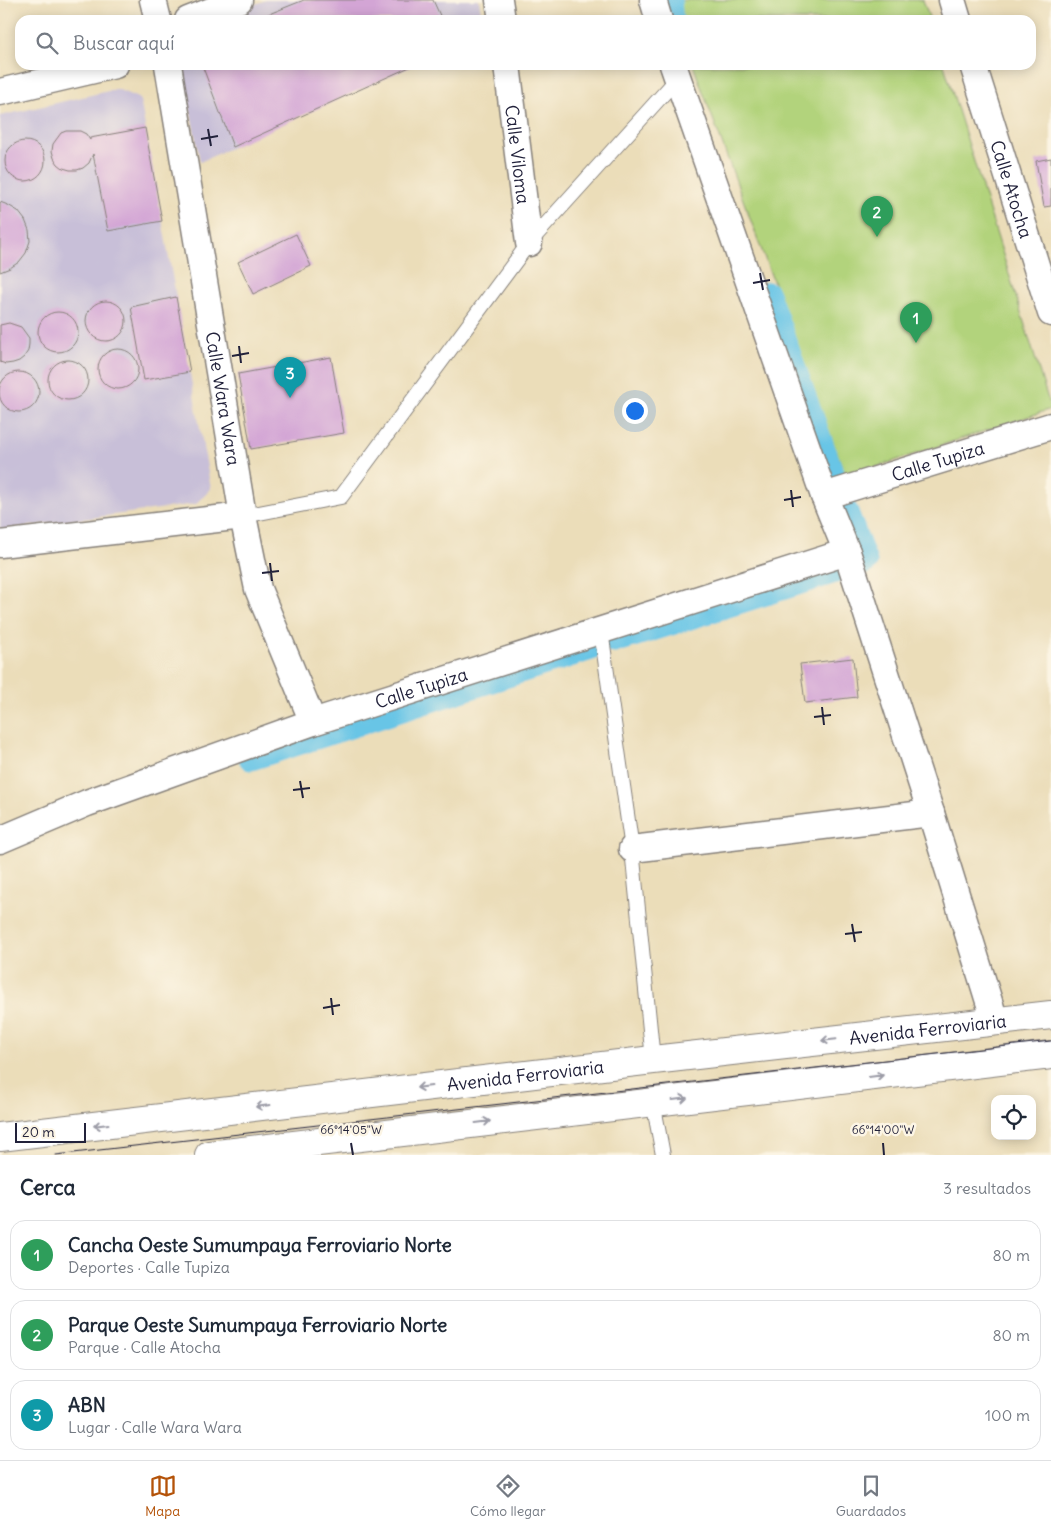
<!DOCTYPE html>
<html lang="es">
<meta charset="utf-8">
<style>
:root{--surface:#fff;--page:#f6f6f7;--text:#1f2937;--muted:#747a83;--line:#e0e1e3;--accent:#b45309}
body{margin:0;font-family:Delius,sans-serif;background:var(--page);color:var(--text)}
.controls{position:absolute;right:15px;bottom:15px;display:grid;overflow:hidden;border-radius:10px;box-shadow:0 2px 12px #0003}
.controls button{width:45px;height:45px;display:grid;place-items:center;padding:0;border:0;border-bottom:1px solid var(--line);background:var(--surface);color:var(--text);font:25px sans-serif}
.scale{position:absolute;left:15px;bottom:12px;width:71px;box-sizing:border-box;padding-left:5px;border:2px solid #22223b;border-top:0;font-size:14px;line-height:18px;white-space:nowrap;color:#22223b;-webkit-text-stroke:4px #fcf5e5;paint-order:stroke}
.you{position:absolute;left:634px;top:410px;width:18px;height:18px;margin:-12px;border:4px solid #fff;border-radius:50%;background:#1a73e8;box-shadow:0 0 0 8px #1a73e833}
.badge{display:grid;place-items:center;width:32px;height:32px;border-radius:50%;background:var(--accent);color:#fff;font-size:16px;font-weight:700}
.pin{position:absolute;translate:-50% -41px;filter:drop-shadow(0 1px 2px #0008)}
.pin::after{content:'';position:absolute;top:26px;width:18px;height:15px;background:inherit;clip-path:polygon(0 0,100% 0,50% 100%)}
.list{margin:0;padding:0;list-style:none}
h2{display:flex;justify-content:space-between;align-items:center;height:65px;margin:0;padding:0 20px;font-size:21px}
h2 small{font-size:16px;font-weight:400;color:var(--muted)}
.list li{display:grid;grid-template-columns:32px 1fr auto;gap:15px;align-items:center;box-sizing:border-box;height:70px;margin:0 10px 10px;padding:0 10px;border:1px solid var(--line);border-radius:15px}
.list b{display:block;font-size:19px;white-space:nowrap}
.list p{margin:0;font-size:16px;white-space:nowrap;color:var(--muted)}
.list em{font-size:16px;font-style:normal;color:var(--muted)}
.icon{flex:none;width:28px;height:28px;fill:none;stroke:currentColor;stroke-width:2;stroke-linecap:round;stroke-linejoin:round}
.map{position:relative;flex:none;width:1051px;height:1155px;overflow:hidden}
.search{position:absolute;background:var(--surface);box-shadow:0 2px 12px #0003;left:15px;right:15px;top:15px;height:55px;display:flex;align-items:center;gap:12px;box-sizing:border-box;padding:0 18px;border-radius:15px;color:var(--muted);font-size:19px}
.sheet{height:305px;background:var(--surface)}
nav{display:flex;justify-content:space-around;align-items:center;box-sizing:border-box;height:70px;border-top:1px solid var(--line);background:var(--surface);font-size:14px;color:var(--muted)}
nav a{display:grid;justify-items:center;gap:2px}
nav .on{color:var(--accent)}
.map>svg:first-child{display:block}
</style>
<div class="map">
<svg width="1051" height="1155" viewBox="0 0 1051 1155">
<rect width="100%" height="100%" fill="#fcf5e5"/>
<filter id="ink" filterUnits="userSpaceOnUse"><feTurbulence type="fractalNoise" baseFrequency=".02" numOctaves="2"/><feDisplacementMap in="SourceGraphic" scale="10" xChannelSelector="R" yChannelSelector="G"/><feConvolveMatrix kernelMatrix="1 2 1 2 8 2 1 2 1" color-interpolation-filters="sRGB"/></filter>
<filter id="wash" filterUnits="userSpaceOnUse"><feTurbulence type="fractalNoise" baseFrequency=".0096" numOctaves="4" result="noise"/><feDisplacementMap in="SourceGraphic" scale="20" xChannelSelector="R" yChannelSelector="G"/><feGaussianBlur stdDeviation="1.12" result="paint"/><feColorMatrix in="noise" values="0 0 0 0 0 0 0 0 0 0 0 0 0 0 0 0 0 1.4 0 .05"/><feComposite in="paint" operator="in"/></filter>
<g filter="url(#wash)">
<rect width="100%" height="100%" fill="#ebddb9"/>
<g fill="#c8bfd8">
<polygon points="266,0 479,0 482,20 213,20"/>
<polygon points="182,65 414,65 332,101 200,162"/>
<polygon points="117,89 140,99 211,489 196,504 0,530 0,116"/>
</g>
<g fill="#b2d37b" stroke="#6a7a5b">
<polygon points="670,0 923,0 930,20 676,20 669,2"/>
<polygon points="693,65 944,65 1051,409 846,477"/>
</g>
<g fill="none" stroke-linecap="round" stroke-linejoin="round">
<g stroke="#68c5e6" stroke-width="25">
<polyline points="670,0 669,2 671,20"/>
<polyline points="767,294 832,474"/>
<polyline points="846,512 865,562"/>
<polyline points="614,641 835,571"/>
<polyline points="251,758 591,648"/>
</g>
</g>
<g id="blocks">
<g fill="#d3a5d5">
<polygon points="304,0 433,0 442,20 254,20"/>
<polygon points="202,65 414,65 233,147"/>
<polygon points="145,128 162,221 108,231 93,154 89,163 83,168 77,170 70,170 63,168 58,164 54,158 52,151 53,144 61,133 66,131 80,131 86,134 90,140 90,138"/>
<circle cx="25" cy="161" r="20"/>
<polygon points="1051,158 1051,206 1044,207 1036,161"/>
<polygon points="0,202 8,205 18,211 25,220 29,230 30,241 26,253 19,262 10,268 0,272"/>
<polygon points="296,234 311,266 253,294 238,262"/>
<polygon points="176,297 190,372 144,380 131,307"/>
<circle cx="106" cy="321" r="20"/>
<circle cx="58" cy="332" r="20"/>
<polygon points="9,323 21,327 29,338 29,344 28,351 24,357 19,361 13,363 6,364 0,362 0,325"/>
<circle cx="118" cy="369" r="20"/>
<polygon points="331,357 344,433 251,449 238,374"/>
<circle cx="68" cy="380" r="20"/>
<circle cx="19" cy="392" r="20"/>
<polygon points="853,658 857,697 805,703 800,664"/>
</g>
</g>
</g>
<g filter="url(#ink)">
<use href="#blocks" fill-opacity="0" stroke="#86807a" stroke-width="1"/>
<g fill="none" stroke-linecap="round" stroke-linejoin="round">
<defs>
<g id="service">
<polyline points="243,516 341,497 529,243 677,79"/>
<polyline points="601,631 632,849 653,1060"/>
<polyline points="653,1102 663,1155"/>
</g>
<g id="minor">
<polyline points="153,0 158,20"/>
<polyline points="499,0 502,20"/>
<polyline points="653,0 659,20"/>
<polyline points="952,0 958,20"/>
<polyline points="188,20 239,0"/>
<path id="s1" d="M168,65L243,516L258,589L313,722"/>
<path id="s2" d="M507,65L529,243"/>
<polyline points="673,65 824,496 847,552 931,813 995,1021"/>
<path id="s3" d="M973,65L1051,313"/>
<polyline points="0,92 115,65"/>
<path id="s4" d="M824,496L1051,426"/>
<polyline points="0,544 243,516"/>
<path id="s5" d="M0,840L87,803L313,722L847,552"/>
<polyline points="632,849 931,813"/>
</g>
<g id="tertiary">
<path id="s6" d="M0,1137L653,1060L1051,1015"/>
<polyline points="209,1155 1051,1055"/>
</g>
</defs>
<use href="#service" stroke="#86807a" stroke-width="16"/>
<use href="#minor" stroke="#86807a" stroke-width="29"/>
<use href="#tertiary" stroke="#86807a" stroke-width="30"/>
<use href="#service" stroke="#fff" stroke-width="14"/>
<use href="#minor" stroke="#fff" stroke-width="26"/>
<use href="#tertiary" stroke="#fff" stroke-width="28"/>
<polyline stroke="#22223b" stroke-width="1" points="56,1155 1051,1041"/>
</g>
<defs><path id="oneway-shaft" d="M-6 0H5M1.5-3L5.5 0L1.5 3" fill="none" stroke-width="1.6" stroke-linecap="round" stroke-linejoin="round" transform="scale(1.25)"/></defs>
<g stroke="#9c9ca7">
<use href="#oneway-shaft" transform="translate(829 1040) rotate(174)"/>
<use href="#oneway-shaft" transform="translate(876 1076) rotate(-7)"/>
<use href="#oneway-shaft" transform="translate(424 1087) rotate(173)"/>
<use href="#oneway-shaft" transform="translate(680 1099) rotate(-7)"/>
<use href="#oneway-shaft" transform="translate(263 1106) rotate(173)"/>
<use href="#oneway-shaft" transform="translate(483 1122) rotate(-7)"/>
<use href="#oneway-shaft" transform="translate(101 1125) rotate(173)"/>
</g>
</g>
<path fill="none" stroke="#22223b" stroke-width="2" d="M208,129L211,146M201,139L218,136M760,273L763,290M753,283L770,280M239,346L241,363M232,356L249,353M791,490L793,507M784,500L801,497M270,563L272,581M262,573L279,571M822,707L824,725M814,717L831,715M300,781L303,798M293,790L310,788M852,924L855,942M845,934L862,932M331,998L333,1015M323,1008L340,1005M351,1143L353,1155M883,1143L884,1155"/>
<g text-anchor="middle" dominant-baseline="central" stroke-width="5" stroke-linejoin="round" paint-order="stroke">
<g font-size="18" fill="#22223b" stroke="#fcf5e5">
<text stroke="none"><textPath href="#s2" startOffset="90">Calle Viloma</textPath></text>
<text stroke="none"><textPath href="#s3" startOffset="130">Calle Atocha</textPath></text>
<text stroke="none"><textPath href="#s1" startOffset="338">Calle Wara Wara</textPath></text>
<text stroke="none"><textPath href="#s4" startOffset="119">Calle Tupiza</textPath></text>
<text stroke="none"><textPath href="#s5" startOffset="448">Calle Tupiza</textPath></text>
<text stroke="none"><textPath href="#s6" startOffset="934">Avenida Ferroviaria</textPath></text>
<text stroke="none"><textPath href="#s6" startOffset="529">Avenida Ferroviaria</textPath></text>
</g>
</g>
<g font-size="12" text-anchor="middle" fill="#22223b" stroke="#fcf5e5" stroke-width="5" stroke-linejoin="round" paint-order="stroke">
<text x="351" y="1134">66°14'05"W</text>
<text x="883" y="1134">66°14'00"W</text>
</g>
</svg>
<div class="controls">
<button><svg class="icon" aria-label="locate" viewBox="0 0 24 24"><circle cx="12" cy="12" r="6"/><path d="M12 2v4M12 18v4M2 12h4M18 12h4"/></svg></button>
</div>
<div class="scale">20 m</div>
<div class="you"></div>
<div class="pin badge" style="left:916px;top:343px;background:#2e9e5b">1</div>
<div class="pin badge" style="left:877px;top:237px;background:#2e9e5b">2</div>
<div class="pin badge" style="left:290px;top:398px;background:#0f9aa8">3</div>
<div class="search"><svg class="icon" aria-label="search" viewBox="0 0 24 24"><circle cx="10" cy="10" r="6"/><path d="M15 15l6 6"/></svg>Buscar aquí</div>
</div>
<section class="sheet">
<h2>Cerca<small>3 resultados</small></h2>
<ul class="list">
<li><span class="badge" style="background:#2e9e5b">1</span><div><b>Cancha Oeste Sumumpaya Ferroviario Norte</b><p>Deportes · Calle Tupiza</p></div><em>80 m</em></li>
<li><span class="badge" style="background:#2e9e5b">2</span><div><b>Parque Oeste Sumumpaya Ferroviario Norte</b><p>Parque · Calle Atocha</p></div><em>80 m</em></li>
<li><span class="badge" style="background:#0f9aa8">3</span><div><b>ABN</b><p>Lugar · Calle Wara Wara</p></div><em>100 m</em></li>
</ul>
</section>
<nav>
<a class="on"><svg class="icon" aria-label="map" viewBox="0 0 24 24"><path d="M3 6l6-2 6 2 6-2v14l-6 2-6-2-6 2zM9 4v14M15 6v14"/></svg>Mapa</a>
<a><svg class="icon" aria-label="directions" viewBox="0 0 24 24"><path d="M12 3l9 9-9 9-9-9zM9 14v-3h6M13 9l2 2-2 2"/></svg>Cómo llegar</a>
<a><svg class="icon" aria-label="saved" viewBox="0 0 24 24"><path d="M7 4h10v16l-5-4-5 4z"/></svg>Guardados</a>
</nav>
